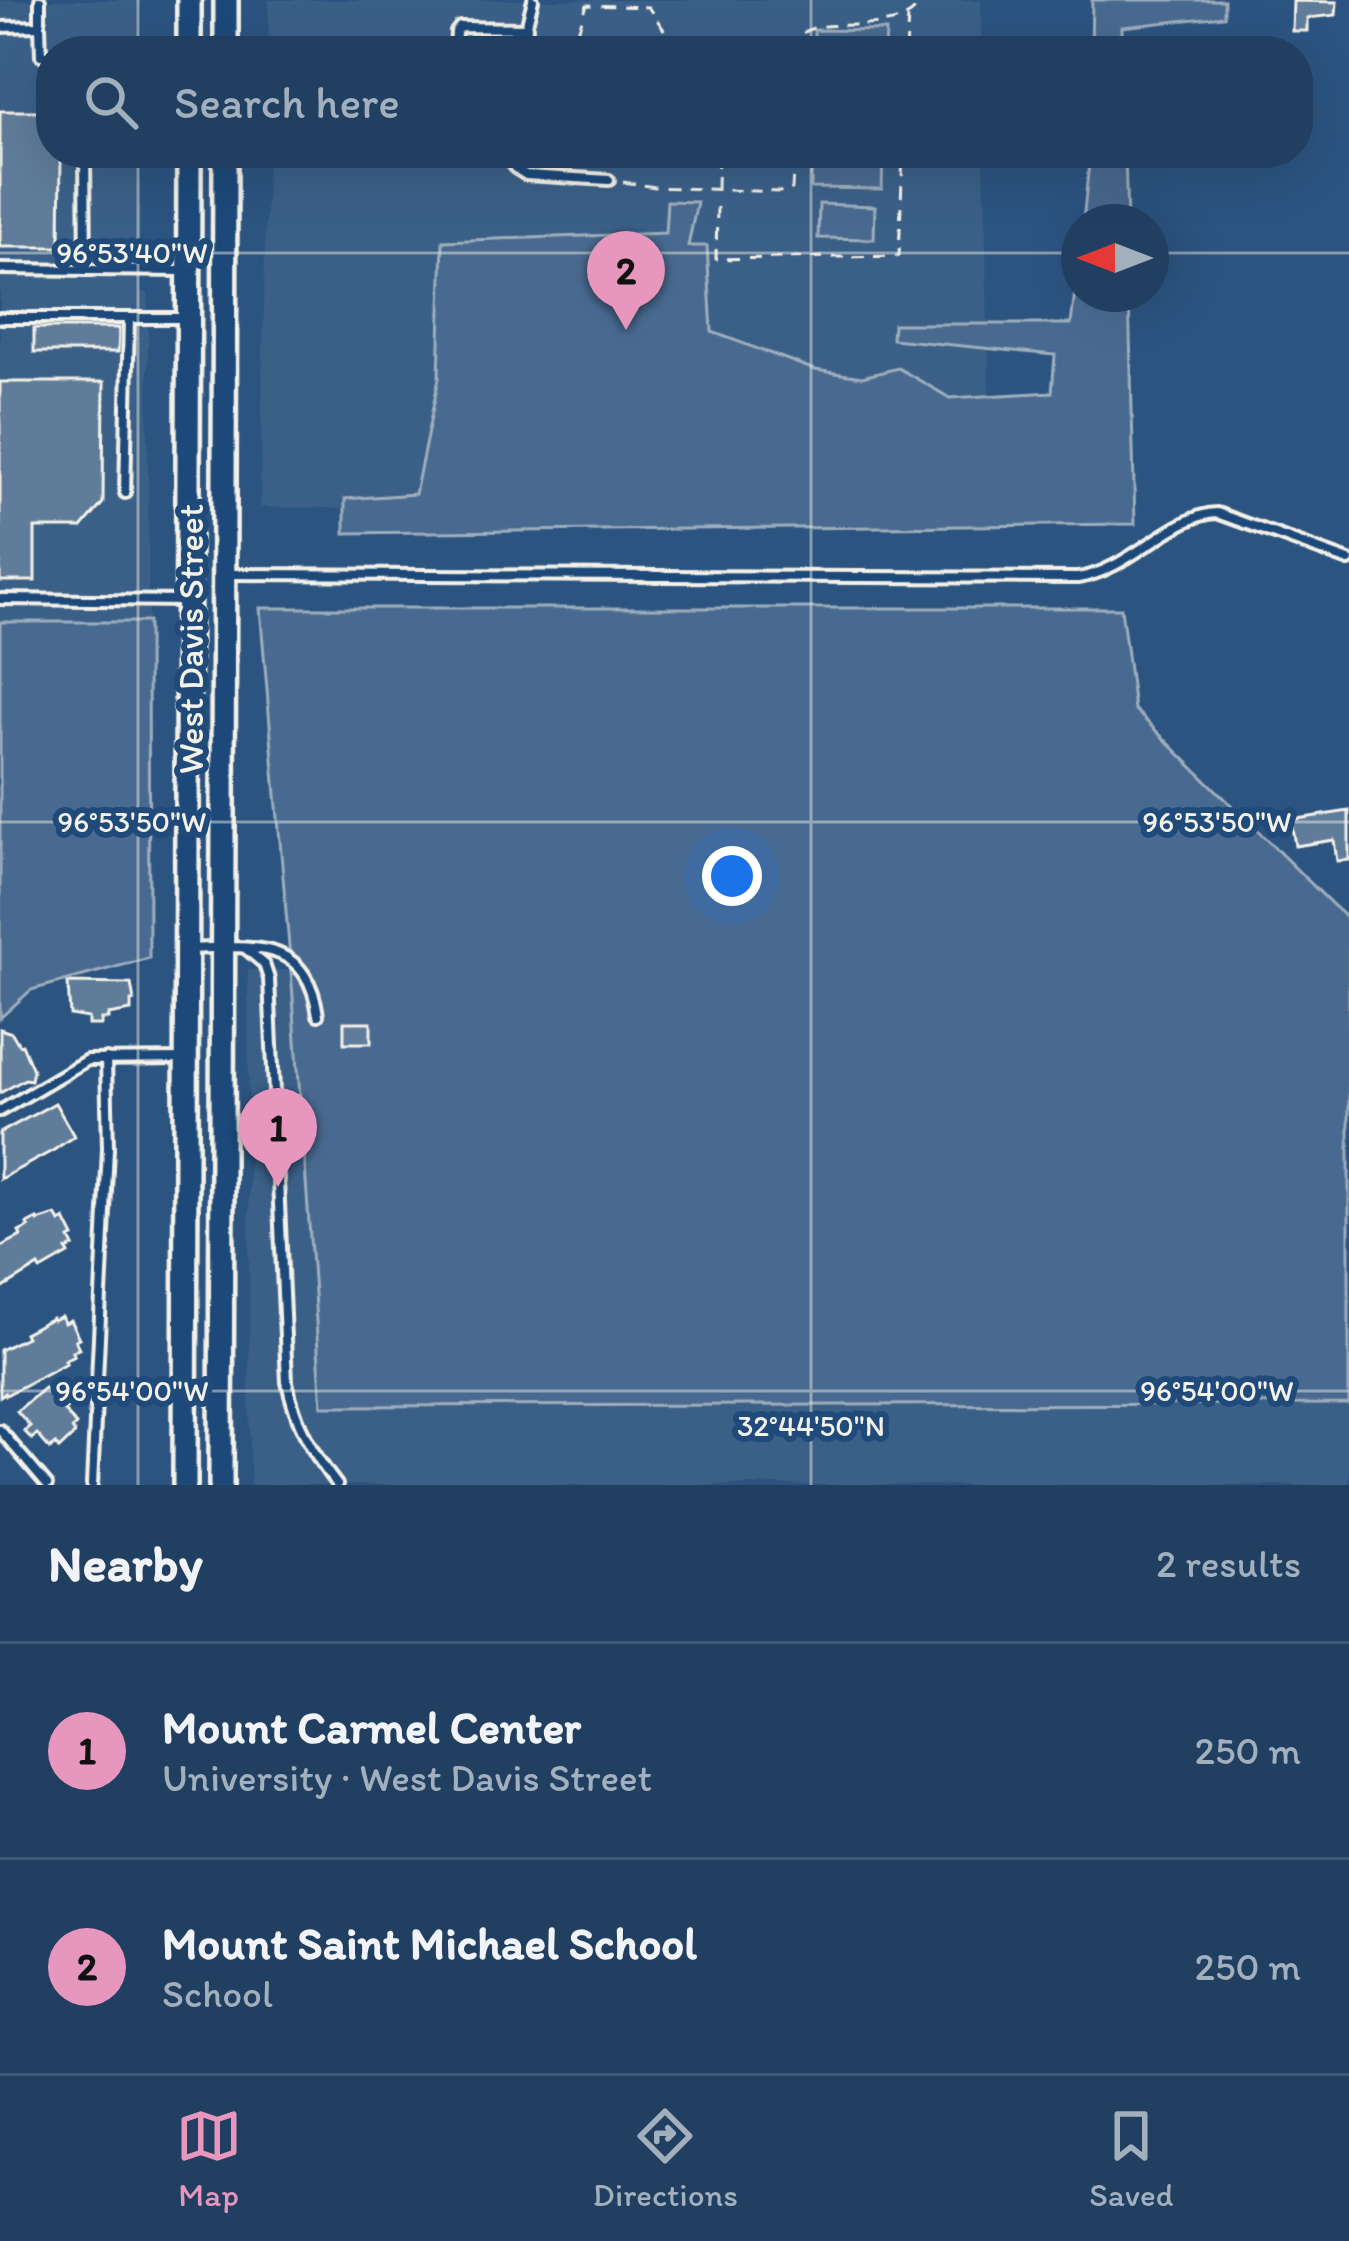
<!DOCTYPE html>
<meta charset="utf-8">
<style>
:root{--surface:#213f61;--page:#294667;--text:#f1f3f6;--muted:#a2afbd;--line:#3e5876;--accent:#e797bd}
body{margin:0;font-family:Itim,sans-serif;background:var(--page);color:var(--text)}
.compass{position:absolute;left:1061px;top:204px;width:108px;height:108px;border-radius:50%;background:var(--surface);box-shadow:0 12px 48px #0002;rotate:270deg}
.you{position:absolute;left:732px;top:876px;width:42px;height:42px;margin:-30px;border:9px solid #fff;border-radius:50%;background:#1a73e8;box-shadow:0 0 0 18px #1a73e833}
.badge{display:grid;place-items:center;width:78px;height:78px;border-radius:50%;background:var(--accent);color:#111;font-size:39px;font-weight:700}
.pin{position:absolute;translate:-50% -99px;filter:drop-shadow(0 3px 6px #0008)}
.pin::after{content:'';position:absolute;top:63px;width:42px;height:36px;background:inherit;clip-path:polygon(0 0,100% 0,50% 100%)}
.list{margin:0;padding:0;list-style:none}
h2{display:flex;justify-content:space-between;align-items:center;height:156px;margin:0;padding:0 48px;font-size:51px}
h2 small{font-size:39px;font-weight:400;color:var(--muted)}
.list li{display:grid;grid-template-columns:78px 1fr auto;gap:36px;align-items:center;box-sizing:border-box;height:216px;padding:0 48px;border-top:3px solid var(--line)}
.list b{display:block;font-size:45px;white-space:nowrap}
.list p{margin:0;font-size:39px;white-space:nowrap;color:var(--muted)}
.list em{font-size:39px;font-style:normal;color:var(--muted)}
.icon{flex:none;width:66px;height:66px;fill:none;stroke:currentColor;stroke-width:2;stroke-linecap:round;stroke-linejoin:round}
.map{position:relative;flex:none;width:1349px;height:1485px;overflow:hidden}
.search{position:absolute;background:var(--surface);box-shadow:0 12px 48px #0002;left:36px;right:36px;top:36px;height:132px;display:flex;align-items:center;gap:30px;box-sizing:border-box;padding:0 42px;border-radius:48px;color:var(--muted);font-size:45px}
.sheet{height:588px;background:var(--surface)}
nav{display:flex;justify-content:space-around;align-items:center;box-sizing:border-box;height:168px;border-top:3px solid var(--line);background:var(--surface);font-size:33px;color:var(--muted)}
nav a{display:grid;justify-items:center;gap:6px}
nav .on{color:var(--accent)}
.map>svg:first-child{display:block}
</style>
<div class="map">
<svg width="1349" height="1485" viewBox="0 0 1349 1485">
<rect width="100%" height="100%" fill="#2c5481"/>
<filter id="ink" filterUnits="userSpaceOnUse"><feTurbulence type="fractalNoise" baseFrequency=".00833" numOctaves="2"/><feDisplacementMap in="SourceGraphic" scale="24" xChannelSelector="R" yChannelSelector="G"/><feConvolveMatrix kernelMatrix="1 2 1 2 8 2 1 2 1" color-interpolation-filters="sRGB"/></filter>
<g filter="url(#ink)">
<g fill="#3b6088">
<polygon points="0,0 140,0 140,51 51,51 51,153 140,153 140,292 148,293 148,622 0,622"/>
<polygon points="269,0 981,0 982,51 268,51"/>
<polygon points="267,153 984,153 992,518 260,507"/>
<polygon points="248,970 291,970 322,1406 1349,1404 1349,1485 250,1485"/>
</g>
<g fill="#496b90" stroke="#9eaebc" stroke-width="3">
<polygon points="1092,0 1224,0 1224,16 1122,27 1122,51 1091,51"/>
<polygon points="814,30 886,31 885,51 814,51"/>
<polygon points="812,153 883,153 882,189 811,188"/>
<polygon points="1090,153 1125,153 1127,222 1083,222"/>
<polygon points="667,201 697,202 688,246 707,246 712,332 815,370 862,377 898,368 950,398 1052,392 1055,355 892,339 893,324 1071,324 1079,260 1079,294 1129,294 1135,524 345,533 345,499 415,494 439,378 443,241 665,233"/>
<polygon points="819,204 875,206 874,239 818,238"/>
<polygon points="260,608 1121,608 1134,709 1349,921 1349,1404 322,1406 291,970"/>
<polygon points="0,622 148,622 149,958 31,990 0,1018"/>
</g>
<g fill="#5e7b9a" stroke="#f4f1e8" stroke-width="3">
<polygon points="1293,1 1337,2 1336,15 1307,18 1307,31 1292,31"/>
<polygon points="0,111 51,111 51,153 61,153 60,247 0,247"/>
<polygon points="34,328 119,328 118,352 34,352"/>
<polygon points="0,382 104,382 103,503 82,528 35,528 35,581 0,581"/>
<polygon points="1349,811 1349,860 1337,861 1334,840 1295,846 1291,820"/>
<polygon points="68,983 131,984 134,1001 131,1001 131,1011 108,1015 108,1019 101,1019 101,1025 88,1025 88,1018 70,1015"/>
<rect x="344" y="1022" width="27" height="21"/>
<polygon points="0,1029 12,1033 19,1045 22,1044 33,1070 31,1080 25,1079 0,1093"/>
<polygon points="55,1103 74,1136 54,1150 0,1179 0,1133"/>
<polygon points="56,1215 60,1222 65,1219 74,1237 70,1239 74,1247 67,1250 69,1254 41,1270 39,1266 0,1290 0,1247 21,1236 19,1232 29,1227 27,1224 37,1219 38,1221"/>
<polygon points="61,1316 64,1323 70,1320 79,1338 75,1340 79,1348 72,1351 74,1355 64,1360 66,1363 6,1395 5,1393 0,1396 0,1350 26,1337 24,1333 52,1318 53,1320"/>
<polygon points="44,1388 56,1402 62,1397 70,1405 64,1411 76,1425 72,1429 75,1434 59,1449 55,1444 50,1449 37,1434 32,1439 24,1431 30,1426 17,1411"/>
</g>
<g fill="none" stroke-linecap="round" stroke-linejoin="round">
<defs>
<g id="lane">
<polyline points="40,26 41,55 51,55"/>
<polyline points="0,27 40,26 40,0"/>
<polyline points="455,51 456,32 460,27 527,28"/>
<polyline points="520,51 533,0"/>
<polyline points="85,153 86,270"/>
<polyline points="506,153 506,157 515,168 526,175 609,180"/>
<polyline points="0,269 184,271"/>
<polyline points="0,318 184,318"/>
<polyline points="125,493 129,319"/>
<path d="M229,574L1078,578C1128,571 1174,514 1217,513L1349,561"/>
<polyline points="0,599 186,601"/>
<path d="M245,948L264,964L269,979L287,1382C295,1422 312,1453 337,1485"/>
<path d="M187,949C250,947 307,935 318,1015"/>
<polyline points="0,1111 87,1060 184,1059"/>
<polyline points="0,1430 47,1485"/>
<polyline points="92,1485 108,1148 106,1059"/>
</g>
<g id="secondary">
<polyline points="189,51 189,0"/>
<polyline points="226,51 226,0"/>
<polyline points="185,1485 189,153"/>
<polyline points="221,1485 225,153"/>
</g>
</defs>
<use href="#lane" stroke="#f4f1e8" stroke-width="16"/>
<use href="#secondary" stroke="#f4f1e8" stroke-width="30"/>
<g stroke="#f4f1e8" stroke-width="3" stroke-dasharray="12 9" stroke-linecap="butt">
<polyline points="571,51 587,5 648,7 679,51"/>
<path d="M794,51C795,0 901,50 921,0"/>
<polyline points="906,51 908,17"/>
<polyline points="623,182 655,187 779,192 792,189 794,153"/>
<polyline points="717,188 718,153"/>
<polyline points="717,207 716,259 899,256 903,153"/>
</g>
<use href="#lane" stroke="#1f4a7a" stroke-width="8"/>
<use href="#secondary" stroke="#1f4a7a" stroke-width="21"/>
</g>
</g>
<path fill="none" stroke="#f4f1e8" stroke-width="3" stroke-opacity="0.45" d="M138,0V51M811,0V51M138,153V1485M811,153V1485M0,253H1079M1151,253H1349M0,822H1349M0,1391H1349"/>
<g text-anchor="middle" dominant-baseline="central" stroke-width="12" stroke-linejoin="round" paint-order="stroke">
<g font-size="36" fill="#f4f1e8" stroke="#1f4a7a">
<text transform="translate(190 639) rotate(-90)">West Davis Street</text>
</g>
</g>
<g font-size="30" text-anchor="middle" fill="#f4f1e8" stroke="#1f4a7a" stroke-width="12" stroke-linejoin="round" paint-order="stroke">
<text x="132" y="263">96°53'40"W</text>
<text x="1217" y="832">96°53'50"W</text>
<text x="132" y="832">96°53'50"W</text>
<text x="1217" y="1401">96°54'00"W</text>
<text x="132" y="1401">96°54'00"W</text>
<text x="811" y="1436">32°44'50"N</text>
</g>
</svg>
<svg class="compass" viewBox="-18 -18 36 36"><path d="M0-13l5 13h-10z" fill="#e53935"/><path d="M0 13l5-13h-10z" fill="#a2afbd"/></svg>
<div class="you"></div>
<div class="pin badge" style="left:278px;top:1187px">1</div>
<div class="pin badge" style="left:626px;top:330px">2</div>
<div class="search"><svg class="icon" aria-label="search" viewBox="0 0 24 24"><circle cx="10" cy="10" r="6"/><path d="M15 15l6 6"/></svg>Search here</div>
</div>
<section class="sheet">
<h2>Nearby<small>2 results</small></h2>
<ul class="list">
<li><span class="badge">1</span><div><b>Mount Carmel Center</b><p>University · West Davis Street</p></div><em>250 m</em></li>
<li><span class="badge">2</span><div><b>Mount Saint Michael School</b><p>School</p></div><em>250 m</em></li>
</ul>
</section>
<nav>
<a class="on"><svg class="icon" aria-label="map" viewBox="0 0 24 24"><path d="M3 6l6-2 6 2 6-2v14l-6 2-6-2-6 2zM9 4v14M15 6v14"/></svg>Map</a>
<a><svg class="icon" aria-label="directions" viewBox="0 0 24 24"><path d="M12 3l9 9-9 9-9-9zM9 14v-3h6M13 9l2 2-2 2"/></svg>Directions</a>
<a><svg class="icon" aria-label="saved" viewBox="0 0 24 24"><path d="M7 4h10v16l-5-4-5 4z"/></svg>Saved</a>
</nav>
